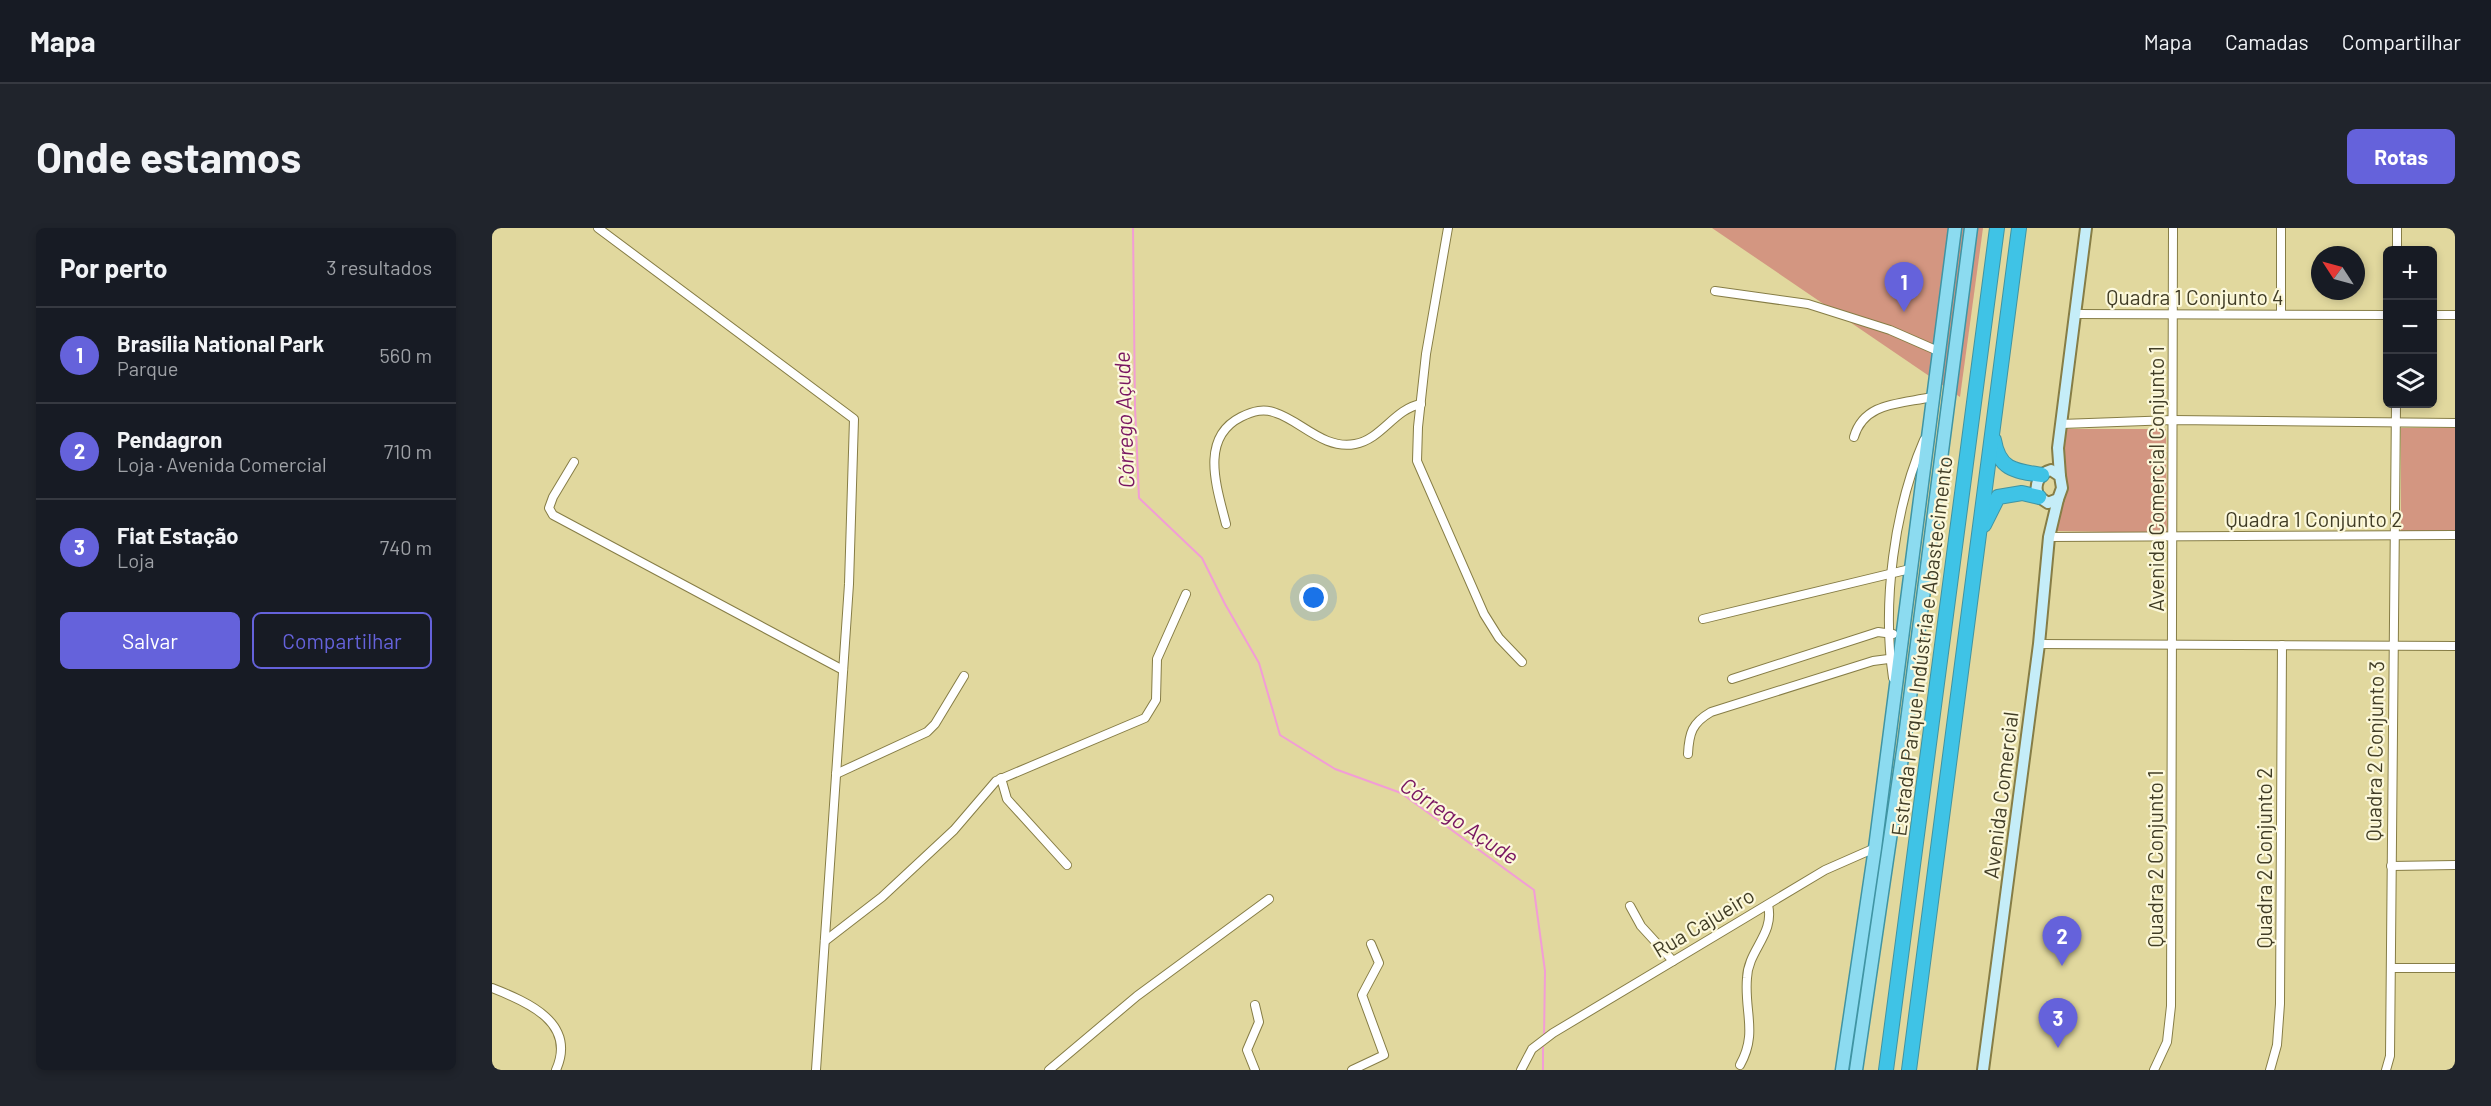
<!DOCTYPE html>
<html lang="pt">
<meta charset="utf-8">
<style>
:root{--surface:#171b24;--page:#20242c;--text:#f1f3f6;--muted:#9ea1a6;--line:#363941;--accent:#6562db}
body{margin:0;font-family:Barlow,sans-serif;background:var(--page);color:var(--text)}
.controls{position:absolute;right:18px;top:18px;display:grid;overflow:hidden;border-radius:9px;box-shadow:0 3px 9px #0003}
.controls button{width:54px;height:54px;display:grid;place-items:center;padding:0;border:0;border-bottom:2px solid var(--line);background:var(--surface);color:var(--text);font:30px sans-serif}
.compass{position:absolute;left:1819px;top:18px;width:54px;height:54px;border-radius:50%;background:var(--surface);box-shadow:0 3px 9px #0003;rotate:306deg}
.you{position:absolute;left:822px;top:370px;width:21px;height:21px;margin:-15px;border:4px solid #fff;border-radius:50%;background:#1a73e8;box-shadow:0 0 0 9px #1a73e833}
.badge{display:grid;place-items:center;width:39px;height:39px;border-radius:50%;background:var(--accent);color:#fff;font-size:20px;font-weight:700}
.pin{position:absolute;translate:-50% -50px;filter:drop-shadow(0 2px 3px #0008)}
.pin::after{content:'';position:absolute;top:32px;width:21px;height:18px;background:inherit;clip-path:polygon(0 0,100% 0,50% 100%)}
.list{margin:0;padding:0;list-style:none}
h2{display:flex;justify-content:space-between;align-items:center;height:78px;margin:0;padding:0 24px;font-size:26px}
h2 small{font-size:20px;font-weight:400;color:var(--muted)}
.list li{display:grid;grid-template-columns:39px 1fr auto;gap:18px;align-items:center;box-sizing:border-box;height:96px;padding:0 24px;border-top:2px solid var(--line)}
.list b{display:block;font-size:22px;white-space:nowrap}
.list p{margin:0;font-size:20px;white-space:nowrap;color:var(--muted)}
.list em{font-size:20px;font-style:normal;color:var(--muted)}
.actions{display:flex;gap:12px;padding:18px 24px}
.actions a{flex:1;padding:14px 0;border:2px solid var(--accent);border-radius:9px;text-align:center;font-size:21px;color:var(--accent)}
.actions .main{background:var(--accent);color:#fff}
.icon{flex:none;width:33px;height:33px;fill:none;stroke:currentColor;stroke-width:2;stroke-linecap:round;stroke-linejoin:round}
.map{position:relative;flex:none;width:1963px;height:842px;overflow:hidden;border-radius:9px}
header{display:flex;align-items:center;gap:36px;box-sizing:border-box;height:84px;padding:0 30px;background:var(--surface);border-bottom:2px solid var(--line)}
header strong{font-size:28px}
nav{display:flex;gap:33px;margin-inline-start:auto;font-size:21px}
.intro{display:flex;align-items:center;justify-content:space-between;box-sizing:border-box;height:144px;padding:0 36px}
h1{margin:0;font-size:42px}
.button{padding:15px 27px;border-radius:9px;background:var(--accent);color:#fff;font-size:21px;font-weight:700}
main{display:flex;gap:36px;padding:0 36px}
aside{flex:1;background:var(--surface);border-radius:9px;box-shadow:0 3px 9px #0003}
.map>svg:first-child{display:block}
</style>
<header>
<strong>Mapa</strong>
<nav><a>Mapa</a><a>Camadas</a><a>Compartilhar</a></nav>
</header>
<div class="intro"><h1>Onde estamos</h1><a class="button">Rotas</a></div>
<main>
<aside>
<h2>Por perto<small>3 resultados</small></h2>
<ul class="list">
<li><span class="badge">1</span><div><b>Brasília National Park</b><p>Parque</p></div><em>560 m</em></li>
<li><span class="badge">2</span><div><b>Pendagron</b><p>Loja · Avenida Comercial</p></div><em>710 m</em></li>
<li><span class="badge">3</span><div><b>Fiat Estação</b><p>Loja</p></div><em>740 m</em></li>
</ul>
<div class="actions"><a class="main">Salvar</a><a>Compartilhar</a></div>
</aside>
<div class="map">
<svg width="1963" height="842" viewBox="0 0 1963 842">
<rect width="100%" height="100%" fill="#e1d89e"/>
<g fill="#d39681">
<polygon points="1220,0 1491,0 1468,169"/>
<rect x="1909" y="200" width="54" height="104"/>
<polygon points="1572,201 1674,201 1675,305 1564,303"/>
</g>
<g fill="none" stroke-linecap="round" stroke-linejoin="round">
<g stroke="#f29dd6" stroke-width="2">
<polyline points="641,0 643,179 647,270 710,330 733,376 767,435 788,507 843,541 909,565 1042,662 1053,743 1052,809"/>
<polyline points="1051,842 1051,814"/>
</g>
<defs>
<g id="street">
<polyline points="106,0 362,191 357,356 324,842"/>
<polyline points="956,0 934,126 926,199 925,233 992,386 1007,410 1030,434"/>
<polyline points="1905,0 1905,22"/>
<polyline points="1223,63 1316,76 1398,102 1446,123"/>
<polyline points="1789,85 1789,0"/>
<polyline points="1583,86 1896,87"/>
<polyline points="1940,87 1963,87"/>
<polyline points="1569,196 1681,192 1963,195"/>
<path d="M1362,209C1372,174 1408,176 1440,169"/>
<polyline points="82,234 61,269 57,280 61,287 351,442"/>
<path d="M734,296C725,260 707,210 749,189C761,183 772,180 784,185C809,193 832,222 863,216C890,211 902,181 929,176"/>
<polyline points="1557,309 1963,307"/>
<polyline points="1211,391 1418,341"/>
<polyline points="1547,416 1963,418"/>
<path d="M1401,450C1390,375 1402,281 1432,212"/>
<polyline points="1240,451 1386,404 1401,406"/>
<path d="M1196,526C1197,505 1200,495 1219,484L1381,433L1404,430"/>
<polyline points="344,546 435,504 443,496 472,448"/>
<polyline points="509,550 515,571 575,637"/>
<polyline points="1899,638 1963,637"/>
<polyline points="1138,678 1149,698 1181,733"/>
<polyline points="333,713 390,669 462,602 504,553 653,490 664,472 665,431 694,366"/>
<polyline points="1901,740 1963,740"/>
<path d="M0,760C36,774 85,795 64,842"/>
<polyline points="763,777 767,794 755,822 763,842"/>
<path d="M1248,837C1266,805 1252,784 1255,750C1256,722 1283,706 1276,677"/>
<polyline points="557,842 645,768 777,671"/>
<polyline points="860,842 892,827 870,767 887,735 879,716"/>
<polyline points="1029,842 1040,821 1061,805 1333,642 1383,620"/>
<polyline points="1662,842 1675,814 1679,778 1681,0"/>
<polyline points="1778,842 1785,817 1788,776 1790,417"/>
<polyline points="1894,842 1898,828 1904,176"/>
</g>
<g id="secondary">
<path d="M1559,242L1568,248L1570,260L1566,271L1556,275L1547,269C1541,258 1547,245 1559,242Z"/>
<polyline points="1568,248 1566,220 1594,0"/>
<polyline points="1491,842 1547,416 1557,309 1566,271"/>
</g>
<g id="primary">
<polyline points="1350,842 1383,620 1463,0"/>
<polyline points="1364,842 1412,516 1479,0"/>
</g>
<g id="highway">
<path d="M1502,212C1507,242 1523,243 1550,247"/>
<polyline points="1492,297 1506,269 1530,265 1547,269"/>
<polyline points="1394,842 1505,0"/>
<polyline points="1417,842 1527,0"/>
</g>
</defs>
<use href="#street" stroke="#867d46" stroke-width="10"/>
<use href="#secondary" stroke="#867d46" stroke-width="14"/>
<use href="#primary" stroke="#4094a3" stroke-width="15"/>
<use href="#highway" stroke="#4094a3" stroke-width="16"/>
<use href="#street" stroke="#fff" stroke-width="8"/>
<use href="#secondary" stroke="#c5edf8" stroke-width="10"/>
<use href="#primary" stroke="#8cdbf0" stroke-width="12"/>
<use href="#highway" stroke="#3fc3e6" stroke-width="14"/>
</g>
<g text-anchor="middle" dominant-baseline="central" stroke-width="4.5" stroke-linejoin="round" paint-order="stroke">
<g font-size="21" fill="#413d26" stroke="#fcf8db">
<text x="1703" y="68">Quadra 1 Conjunto 4</text>
<text transform="translate(1663 251) rotate(-90)">Avenida Comercial Conjunto 1</text>
<text x="1822" y="290">Quadra 1 Conjunto 2</text>
<text transform="translate(1429 418) rotate(-83)">Estrada Parque Indústria e Abastecimento</text>
<text transform="translate(1882 523) rotate(-89)">Quadra 2 Conjunto 3</text>
<text transform="translate(1508 567) rotate(-83)">Avenida Comercial</text>
<text transform="translate(1771 630) rotate(-90)">Quadra 2 Conjunto 2</text>
<text transform="translate(1662 631) rotate(-90)">Quadra 2 Conjunto 1</text>
<text transform="translate(1211 694) rotate(-31)">Rua Cajueiro</text>
</g>
<g font-size="22" font-style="italic" fill="#791661" stroke="#fcf8db">
<text transform="translate(631 192) rotate(-92)">Córrego Açude</text>
<text transform="translate(968 592) rotate(34)">Córrego Açude</text>
</g>
</g>
</svg>
<div class="controls">
<button>+</button>
<button>−</button>
<button><svg class="icon" aria-label="layers" viewBox="0 0 24 24"><path d="M12 4l9 5-9 5-9-5zM3 14l9 5 9-5"/></svg></button>
</div>
<svg class="compass" viewBox="-18 -18 36 36"><path d="M0-13l5 13h-10z" fill="#e53935"/><path d="M0 13l5-13h-10z" fill="#9ea1a6"/></svg>
<div class="you"></div>
<div class="pin badge" style="left:1412px;top:84px">1</div>
<div class="pin badge" style="left:1570px;top:738px">2</div>
<div class="pin badge" style="left:1566px;top:820px">3</div>
</div>
</main>
